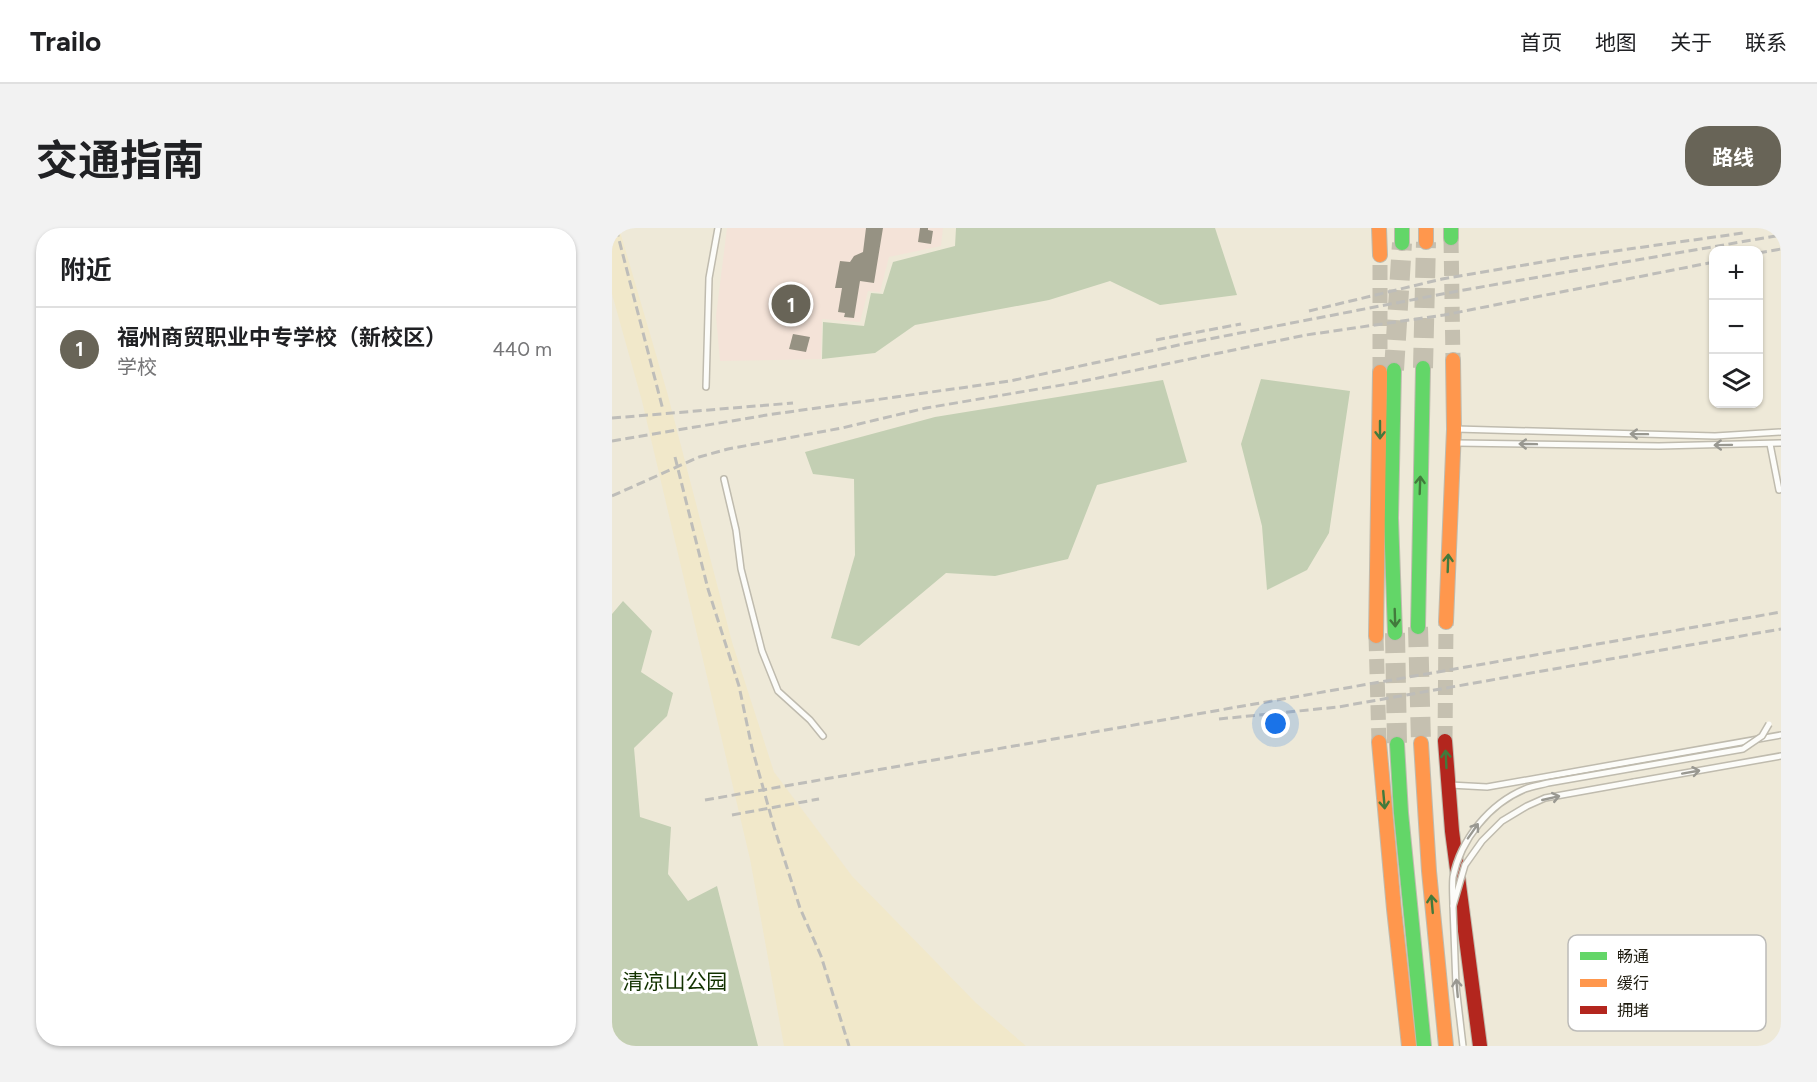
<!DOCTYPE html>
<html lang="zh">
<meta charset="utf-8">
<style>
:root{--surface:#fff;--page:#f2f2f2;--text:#202124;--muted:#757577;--line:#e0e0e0;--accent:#686457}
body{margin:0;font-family:Figtree,"Noto Sans SC",sans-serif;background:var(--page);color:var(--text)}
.controls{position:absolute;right:18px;top:18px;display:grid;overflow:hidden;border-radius:12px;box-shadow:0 2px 4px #0004}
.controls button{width:54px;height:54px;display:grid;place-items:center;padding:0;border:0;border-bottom:2px solid var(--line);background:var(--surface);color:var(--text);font:30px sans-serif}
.you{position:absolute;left:664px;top:496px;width:21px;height:21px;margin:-15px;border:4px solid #fff;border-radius:50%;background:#1a73e8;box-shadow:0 0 0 9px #1a73e833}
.badge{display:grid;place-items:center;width:39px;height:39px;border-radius:50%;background:var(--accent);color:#fff;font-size:20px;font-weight:700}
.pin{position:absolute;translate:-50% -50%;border:3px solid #fff;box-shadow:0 2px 6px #0006}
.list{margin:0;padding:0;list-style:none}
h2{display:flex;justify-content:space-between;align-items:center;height:78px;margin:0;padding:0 24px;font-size:26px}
h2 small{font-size:20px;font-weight:400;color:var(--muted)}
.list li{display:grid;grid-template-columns:39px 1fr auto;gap:18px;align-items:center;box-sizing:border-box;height:84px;padding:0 24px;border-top:2px solid var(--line)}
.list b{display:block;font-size:22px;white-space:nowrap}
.list p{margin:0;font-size:20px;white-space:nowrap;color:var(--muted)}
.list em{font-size:20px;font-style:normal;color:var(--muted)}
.icon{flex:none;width:33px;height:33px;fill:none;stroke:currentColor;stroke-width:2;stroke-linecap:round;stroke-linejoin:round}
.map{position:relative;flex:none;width:1169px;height:818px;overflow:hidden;border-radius:24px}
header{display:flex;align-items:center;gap:36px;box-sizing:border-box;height:84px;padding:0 30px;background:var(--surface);border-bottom:2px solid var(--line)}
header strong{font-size:28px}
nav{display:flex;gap:33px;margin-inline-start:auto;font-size:21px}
.intro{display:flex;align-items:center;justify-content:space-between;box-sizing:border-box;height:144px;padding:0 36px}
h1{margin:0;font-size:42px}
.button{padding:15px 27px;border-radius:24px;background:var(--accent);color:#fff;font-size:21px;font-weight:700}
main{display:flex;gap:36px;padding:0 36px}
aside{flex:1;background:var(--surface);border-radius:24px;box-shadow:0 2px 4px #0004}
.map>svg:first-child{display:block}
</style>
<header>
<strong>Trailo</strong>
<nav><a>首页</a><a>地图</a><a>关于</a><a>联系</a></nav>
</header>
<div class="intro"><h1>交通指南</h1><a class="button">路线</a></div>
<main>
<aside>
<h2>附近<small></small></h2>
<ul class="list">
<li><span class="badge">1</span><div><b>福州商贸职业中专学校（新校区）</b><p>学校</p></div><em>440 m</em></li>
</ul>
</aside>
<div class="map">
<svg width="1169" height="818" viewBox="0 0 1169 818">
<rect width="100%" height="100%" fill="#eee9d8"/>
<polygon fill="#f1e8ca" points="0,0 7,0 55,164 120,414 162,544 240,648 364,775 414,818 172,818 138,631 30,173 0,66"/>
<polygon fill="#f4e3d8" points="115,0 331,0 329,18 277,29 268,64 256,63 248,94 210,91 209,131 108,133 104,88"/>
<g fill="#c3cfb3">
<polygon points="344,0 603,0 625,67 548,77 498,53 437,72 303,97 263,125 210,131 211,94 252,98 259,65 271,66 281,34 343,18"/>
<polygon points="649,151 738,163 717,305 695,342 655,362 650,298 629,216"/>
<polygon points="551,152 575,234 485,257 456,331 383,348 334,345 247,418 219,410 243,327 242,251 201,246 193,224 323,189"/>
<polygon points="11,373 40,403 29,444 61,465 55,488 22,520 28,589 59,599 56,646 76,673 105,658 146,818 0,818 0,386"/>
</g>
<g fill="#969283">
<polygon points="254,0 271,0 262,55 248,53 242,90 232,89 233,85 226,84 230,60 223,60 228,33 238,34 242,28 251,24"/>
<polygon points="308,0 316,0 316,2 321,3 319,16 306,14"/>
<polygon points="181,106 198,109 194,124 177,121"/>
</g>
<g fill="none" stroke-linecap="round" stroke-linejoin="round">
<g stroke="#c5c0b0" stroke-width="15" stroke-dasharray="15 8" stroke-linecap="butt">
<polyline points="839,10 841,132"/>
<polyline points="768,144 768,27"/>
<polyline points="764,408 767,514"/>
<polyline points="833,513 834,394"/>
</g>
<g stroke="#c5c0b0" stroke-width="20" stroke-dasharray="20 10" stroke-linecap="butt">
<polyline points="811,140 814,14"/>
<polyline points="782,142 790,15"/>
<polyline points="806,399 809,515"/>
<polyline points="783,405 785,516"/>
</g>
<defs>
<g id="lane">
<polyline points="94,159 97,50 106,0"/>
<polyline points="844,201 1103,208 1169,204"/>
<polyline points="844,215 1047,218 1169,215"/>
<polyline points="1158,216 1167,262"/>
<polyline points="112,251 124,302 129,341 150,423 166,463 198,492 211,508"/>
<polyline points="1022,554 1169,528"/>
<polyline points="838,557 875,559 1169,507"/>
</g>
<g id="fast">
<polyline points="790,0 790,15"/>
<polyline points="839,0 839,10"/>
<polyline points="782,142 779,290 783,405"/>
<polyline points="806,399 811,140"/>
<polyline points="785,516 789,585 812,818"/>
</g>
<g id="slow">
<polyline points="767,0 768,27"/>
<polyline points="814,0 814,14"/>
<polyline points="834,394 842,201 841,132"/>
<polyline points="764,408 768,144"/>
<polyline points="767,514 782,681 797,818"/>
<polyline points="809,515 817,643 834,818"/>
</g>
<polyline id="jam" points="833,513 840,603 868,818"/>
</defs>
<use href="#lane" stroke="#bfbbae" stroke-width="8"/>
<use href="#fast" stroke="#bfbbae" stroke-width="16"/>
<use href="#slow" stroke="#bfbbae" stroke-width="16"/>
<use href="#jam" stroke="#bfbbae" stroke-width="16"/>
<use href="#lane" stroke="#fcfcf9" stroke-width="5"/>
<use href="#fast" stroke="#63d668" stroke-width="14"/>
<use href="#slow" stroke="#ff974d" stroke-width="14"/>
<use href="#jam" stroke="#b3261e" stroke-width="14"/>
<g stroke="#bebdb9" stroke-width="3" stroke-dasharray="9 4.5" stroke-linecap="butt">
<polyline points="4,0 51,182"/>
<polyline points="1146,25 1169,21"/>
<polyline points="697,83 830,51 960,29 1131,5"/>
<polyline points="544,112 629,96"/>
<polyline points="0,190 181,175"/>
<polyline points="0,213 155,187 398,153 576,115 846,63 1169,7"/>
<polyline points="63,229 96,361 127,458 140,520 162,599 188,680 209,728 237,818"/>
<polyline points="0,268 87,229 116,221 230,200 314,180 462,155 694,107 832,87 1102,34"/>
<polyline points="607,491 726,479 1169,401"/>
<polyline points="93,572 1169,384"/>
<polyline points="120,587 207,571"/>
</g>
<defs>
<g id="lane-bridge">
<path d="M841,678C841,669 840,658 841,649C849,611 877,576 913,561C921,558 929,557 936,555L1131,521L1150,508L1157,496"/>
<polyline points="851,818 844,758 841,678 853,637 870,613 890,593 915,578 933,570 1022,554"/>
</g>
</defs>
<use href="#lane-bridge" stroke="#bfbbae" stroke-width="8" stroke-linecap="butt"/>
<use href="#lane-bridge" stroke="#fcfcf9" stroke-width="5"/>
</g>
<defs><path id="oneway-shaft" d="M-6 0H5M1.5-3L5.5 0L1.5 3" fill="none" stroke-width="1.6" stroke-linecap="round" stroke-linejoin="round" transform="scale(1.5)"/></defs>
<g stroke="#427a3c">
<use href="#oneway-shaft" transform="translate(768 202) rotate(90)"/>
<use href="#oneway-shaft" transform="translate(808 257) rotate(-88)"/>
<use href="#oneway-shaft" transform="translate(836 335) rotate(-88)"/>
<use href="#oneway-shaft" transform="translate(783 390) rotate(88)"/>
<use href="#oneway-shaft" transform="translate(834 531) rotate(-93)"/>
<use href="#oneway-shaft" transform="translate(772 572) rotate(85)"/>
<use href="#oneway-shaft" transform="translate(820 676) rotate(-95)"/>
</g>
<g stroke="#999891">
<use href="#oneway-shaft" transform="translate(1027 206) rotate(-179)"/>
<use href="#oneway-shaft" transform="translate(916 216) rotate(-179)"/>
<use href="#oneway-shaft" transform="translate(1111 217) rotate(179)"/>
<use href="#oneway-shaft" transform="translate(1079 544) rotate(-10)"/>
<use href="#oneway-shaft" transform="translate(939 570) rotate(-13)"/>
<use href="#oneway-shaft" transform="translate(861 603) rotate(-55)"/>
<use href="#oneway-shaft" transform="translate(845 760) rotate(-95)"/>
</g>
<g text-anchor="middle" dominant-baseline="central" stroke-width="6" stroke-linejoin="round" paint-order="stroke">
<g font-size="21" fill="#123200" stroke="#fff">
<text x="63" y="753">清凉山公园</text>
</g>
</g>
<rect x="956" y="707" width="198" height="96" rx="9" fill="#fff" stroke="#bcbbb8" stroke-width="1.5"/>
<rect x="968" y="724" width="27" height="8" fill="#63d668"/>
<rect x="968" y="751" width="27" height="8" fill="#ff974d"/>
<rect x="968" y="778" width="27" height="8" fill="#b3261e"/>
<g font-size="16" fill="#201d11">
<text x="1005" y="734">畅通</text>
<text x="1005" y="761">缓行</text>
<text x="1005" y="788">拥堵</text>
</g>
</svg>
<div class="controls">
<button>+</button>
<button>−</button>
<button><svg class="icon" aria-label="layers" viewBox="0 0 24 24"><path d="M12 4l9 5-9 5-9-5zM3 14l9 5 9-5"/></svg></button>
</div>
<div class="you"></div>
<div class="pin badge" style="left:179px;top:76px">1</div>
</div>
</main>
